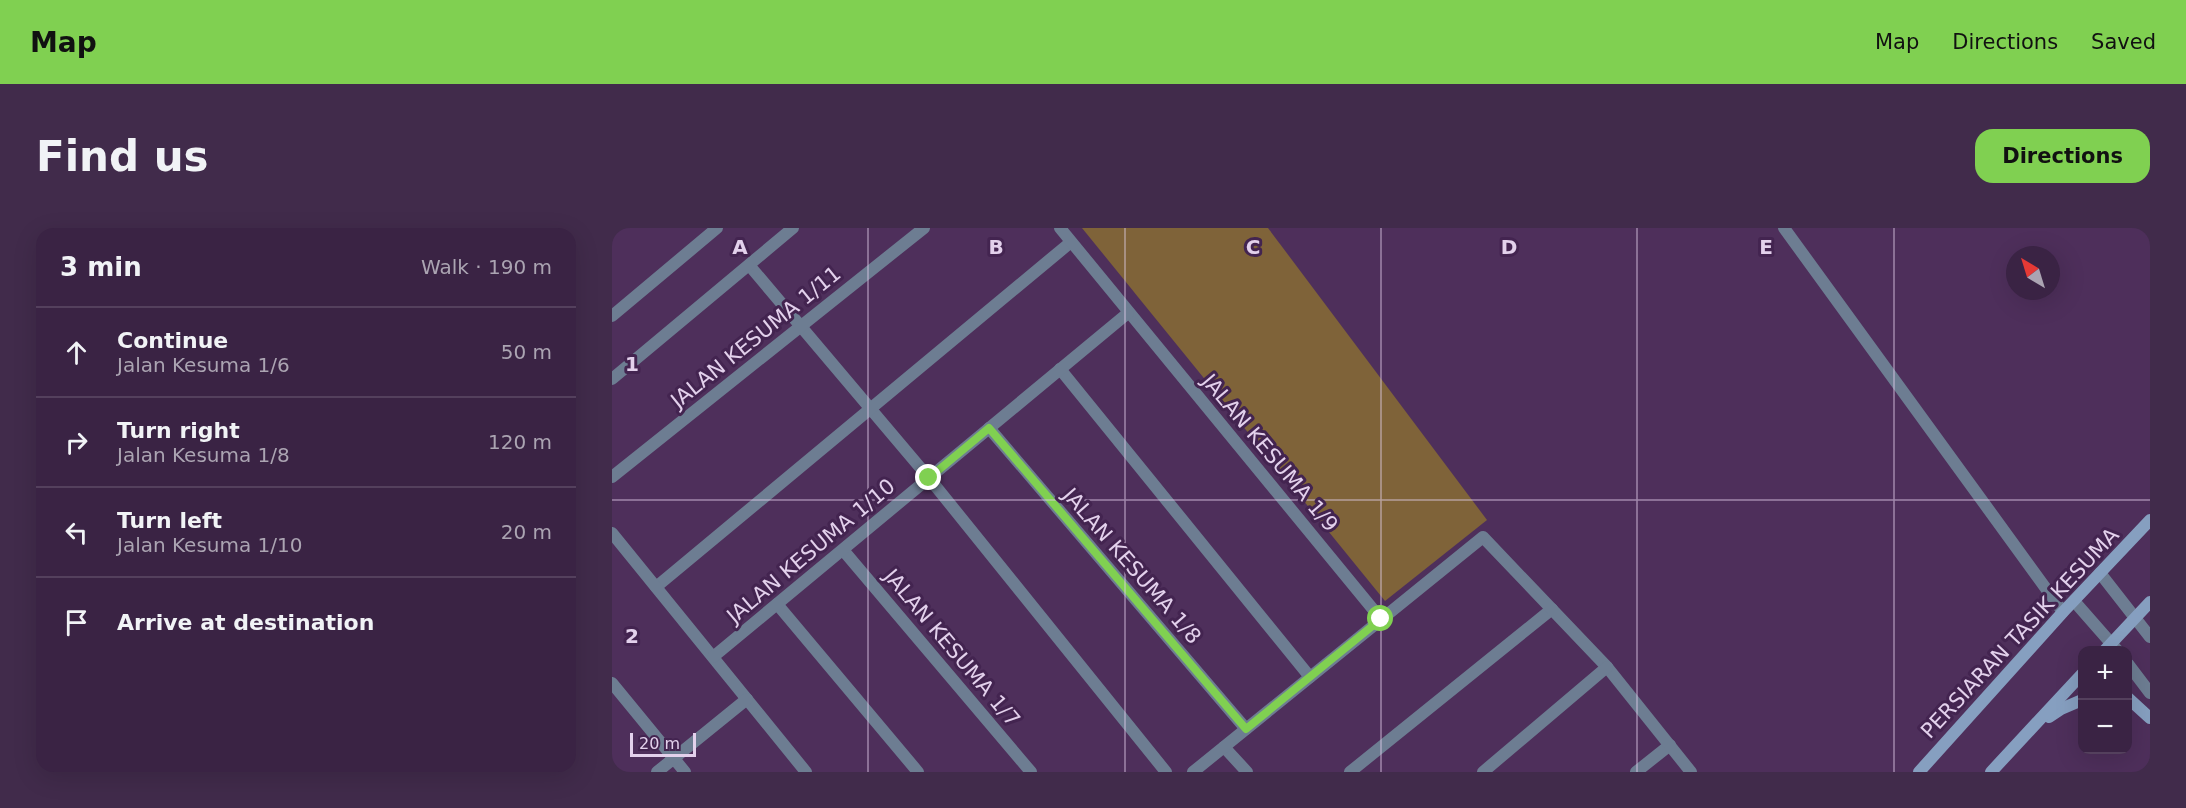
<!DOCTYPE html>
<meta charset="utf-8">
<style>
:root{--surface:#3a2344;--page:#412b4b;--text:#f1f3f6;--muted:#aba4b2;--line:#54405d;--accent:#80d051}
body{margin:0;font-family:"DejaVu Sans",sans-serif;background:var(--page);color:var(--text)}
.controls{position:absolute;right:18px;bottom:18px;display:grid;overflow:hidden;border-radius:12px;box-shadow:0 6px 24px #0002}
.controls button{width:54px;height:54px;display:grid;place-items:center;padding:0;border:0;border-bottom:2px solid var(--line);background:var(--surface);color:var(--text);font:30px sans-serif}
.compass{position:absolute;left:1394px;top:18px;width:54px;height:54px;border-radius:50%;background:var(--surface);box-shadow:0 6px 24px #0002;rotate:322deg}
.scale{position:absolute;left:18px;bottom:15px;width:66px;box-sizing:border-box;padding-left:6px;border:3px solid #e3d1ec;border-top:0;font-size:16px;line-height:21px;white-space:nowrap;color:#e3d1ec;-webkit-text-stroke:4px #432450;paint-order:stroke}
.stop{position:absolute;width:18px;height:18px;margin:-14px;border:4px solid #80d051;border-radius:50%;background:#fff}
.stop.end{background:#80d051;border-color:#fff;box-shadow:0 2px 6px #0008}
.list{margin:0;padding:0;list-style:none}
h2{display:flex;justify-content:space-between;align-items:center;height:78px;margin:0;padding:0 24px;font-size:26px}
h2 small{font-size:20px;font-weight:400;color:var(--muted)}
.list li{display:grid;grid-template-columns:39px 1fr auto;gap:18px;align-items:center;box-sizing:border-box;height:90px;padding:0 24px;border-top:2px solid var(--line)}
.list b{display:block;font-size:22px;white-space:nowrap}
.list p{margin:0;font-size:20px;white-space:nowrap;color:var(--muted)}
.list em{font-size:20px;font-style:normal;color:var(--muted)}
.icon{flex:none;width:33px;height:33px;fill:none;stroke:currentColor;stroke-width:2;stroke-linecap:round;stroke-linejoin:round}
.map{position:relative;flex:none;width:1538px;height:544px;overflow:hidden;border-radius:18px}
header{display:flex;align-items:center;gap:36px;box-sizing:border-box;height:84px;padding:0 30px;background:var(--accent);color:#111}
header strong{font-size:28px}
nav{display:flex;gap:33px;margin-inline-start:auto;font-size:21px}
.intro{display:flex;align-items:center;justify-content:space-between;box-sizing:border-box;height:144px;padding:0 36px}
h1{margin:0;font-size:42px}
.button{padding:15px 27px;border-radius:18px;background:var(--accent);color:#111;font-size:21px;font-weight:700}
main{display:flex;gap:36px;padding:0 36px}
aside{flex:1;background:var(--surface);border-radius:18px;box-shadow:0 6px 24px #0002}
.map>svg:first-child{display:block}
</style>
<header>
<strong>Map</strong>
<nav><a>Map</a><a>Directions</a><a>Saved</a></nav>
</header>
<div class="intro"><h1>Find us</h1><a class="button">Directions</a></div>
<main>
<aside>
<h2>3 min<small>Walk · 190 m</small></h2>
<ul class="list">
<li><svg class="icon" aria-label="ahead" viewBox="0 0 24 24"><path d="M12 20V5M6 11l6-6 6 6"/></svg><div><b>Continue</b><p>Jalan Kesuma 1/6</p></div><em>50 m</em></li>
<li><svg class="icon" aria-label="right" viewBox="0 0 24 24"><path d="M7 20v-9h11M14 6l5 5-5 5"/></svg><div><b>Turn right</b><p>Jalan Kesuma 1/8</p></div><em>120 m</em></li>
<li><svg class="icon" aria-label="left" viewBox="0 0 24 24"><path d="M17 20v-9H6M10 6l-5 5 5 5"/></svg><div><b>Turn left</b><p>Jalan Kesuma 1/10</p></div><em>20 m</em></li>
<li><svg class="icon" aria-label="arrive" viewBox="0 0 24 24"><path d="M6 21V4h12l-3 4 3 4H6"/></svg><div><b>Arrive at destination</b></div></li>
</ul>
</aside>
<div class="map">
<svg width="1538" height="544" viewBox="0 0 1538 544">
<rect width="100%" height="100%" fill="#4e2f5b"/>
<polygon fill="#7f6339" points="470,0 656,0 875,292 773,373"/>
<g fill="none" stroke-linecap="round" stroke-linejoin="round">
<g stroke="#6d7d92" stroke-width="12">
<polyline points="1172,0 1451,384"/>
<polyline points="137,37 317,250 554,544"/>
<polyline points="0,88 105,0"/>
<polyline points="448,141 698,449"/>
<polyline points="44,359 459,14"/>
<polyline points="165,376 306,544"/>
<polyline points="0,455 73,544"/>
<polyline points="612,519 635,544"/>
<polyline points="738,544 940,381"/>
<polyline points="1024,544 1058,517"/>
</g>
<g stroke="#6d7d92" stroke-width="12">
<polyline points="448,0 769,391"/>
<polyline points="0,151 181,0"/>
<polyline points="377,200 634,501"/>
<polyline points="0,249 312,0"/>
<polyline points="0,305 194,544"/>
<polyline points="231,322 419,544"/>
<polyline points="1488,345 1538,409"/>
<polyline points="1462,373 1505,422"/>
<polyline points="101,429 516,85"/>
<polyline points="1516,436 1538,465"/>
<polyline points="45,544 135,471"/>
<polyline points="581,544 871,309 995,439 1079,544"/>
<polyline points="871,544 995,439"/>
</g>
<g stroke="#869fc0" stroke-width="12">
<polyline points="1493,422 1538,374"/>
<polyline points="1516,470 1538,490"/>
<polyline points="1437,489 1449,481 1470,472"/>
<polyline points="1307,544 1451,384 1538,292"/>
<polyline points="1379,544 1470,446"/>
</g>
</g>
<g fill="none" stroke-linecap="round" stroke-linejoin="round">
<polyline stroke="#80d051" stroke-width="8" points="317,250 377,200 634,501 769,391"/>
</g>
<path fill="none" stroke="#e3d1ec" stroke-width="1.5" stroke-opacity="0.55" d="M256,0V544M513,0V544M769,0V544M1025,0V544M1282,0V544M0,272H1538"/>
<g text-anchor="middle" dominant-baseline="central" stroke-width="6" stroke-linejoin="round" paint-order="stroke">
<g font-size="21" fill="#e3d1ec" stroke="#432450">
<text transform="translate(144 109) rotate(-39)">JALAN KESUMA 1/11</text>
<text transform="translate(658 225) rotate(50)">JALAN KESUMA 1/9</text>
<text transform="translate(199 323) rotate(-40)">JALAN KESUMA 1/10</text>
<text transform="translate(520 338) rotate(49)">JALAN KESUMA 1/8</text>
<text transform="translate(1408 405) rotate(-47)">PERSIARAN TASIK KESUMA</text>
<text transform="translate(340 420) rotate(50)">JALAN KESUMA 1/7</text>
</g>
</g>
<g font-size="20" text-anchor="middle" font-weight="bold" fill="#e3d1ec" stroke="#432450" stroke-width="6" stroke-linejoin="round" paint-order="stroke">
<text x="128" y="26">A</text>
<text x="384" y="26">B</text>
<text x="641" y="26">C</text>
<text x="897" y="26">D</text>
<text x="1154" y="26">E</text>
<text x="20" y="143">1</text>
<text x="20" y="415">2</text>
</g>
</svg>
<div class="controls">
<button>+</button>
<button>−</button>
</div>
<svg class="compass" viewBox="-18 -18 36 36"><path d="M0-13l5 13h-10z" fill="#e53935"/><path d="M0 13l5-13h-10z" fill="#aba4b2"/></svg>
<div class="scale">20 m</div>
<div class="stop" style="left:769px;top:391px"></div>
<div class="stop end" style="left:317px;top:250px"></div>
</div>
</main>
